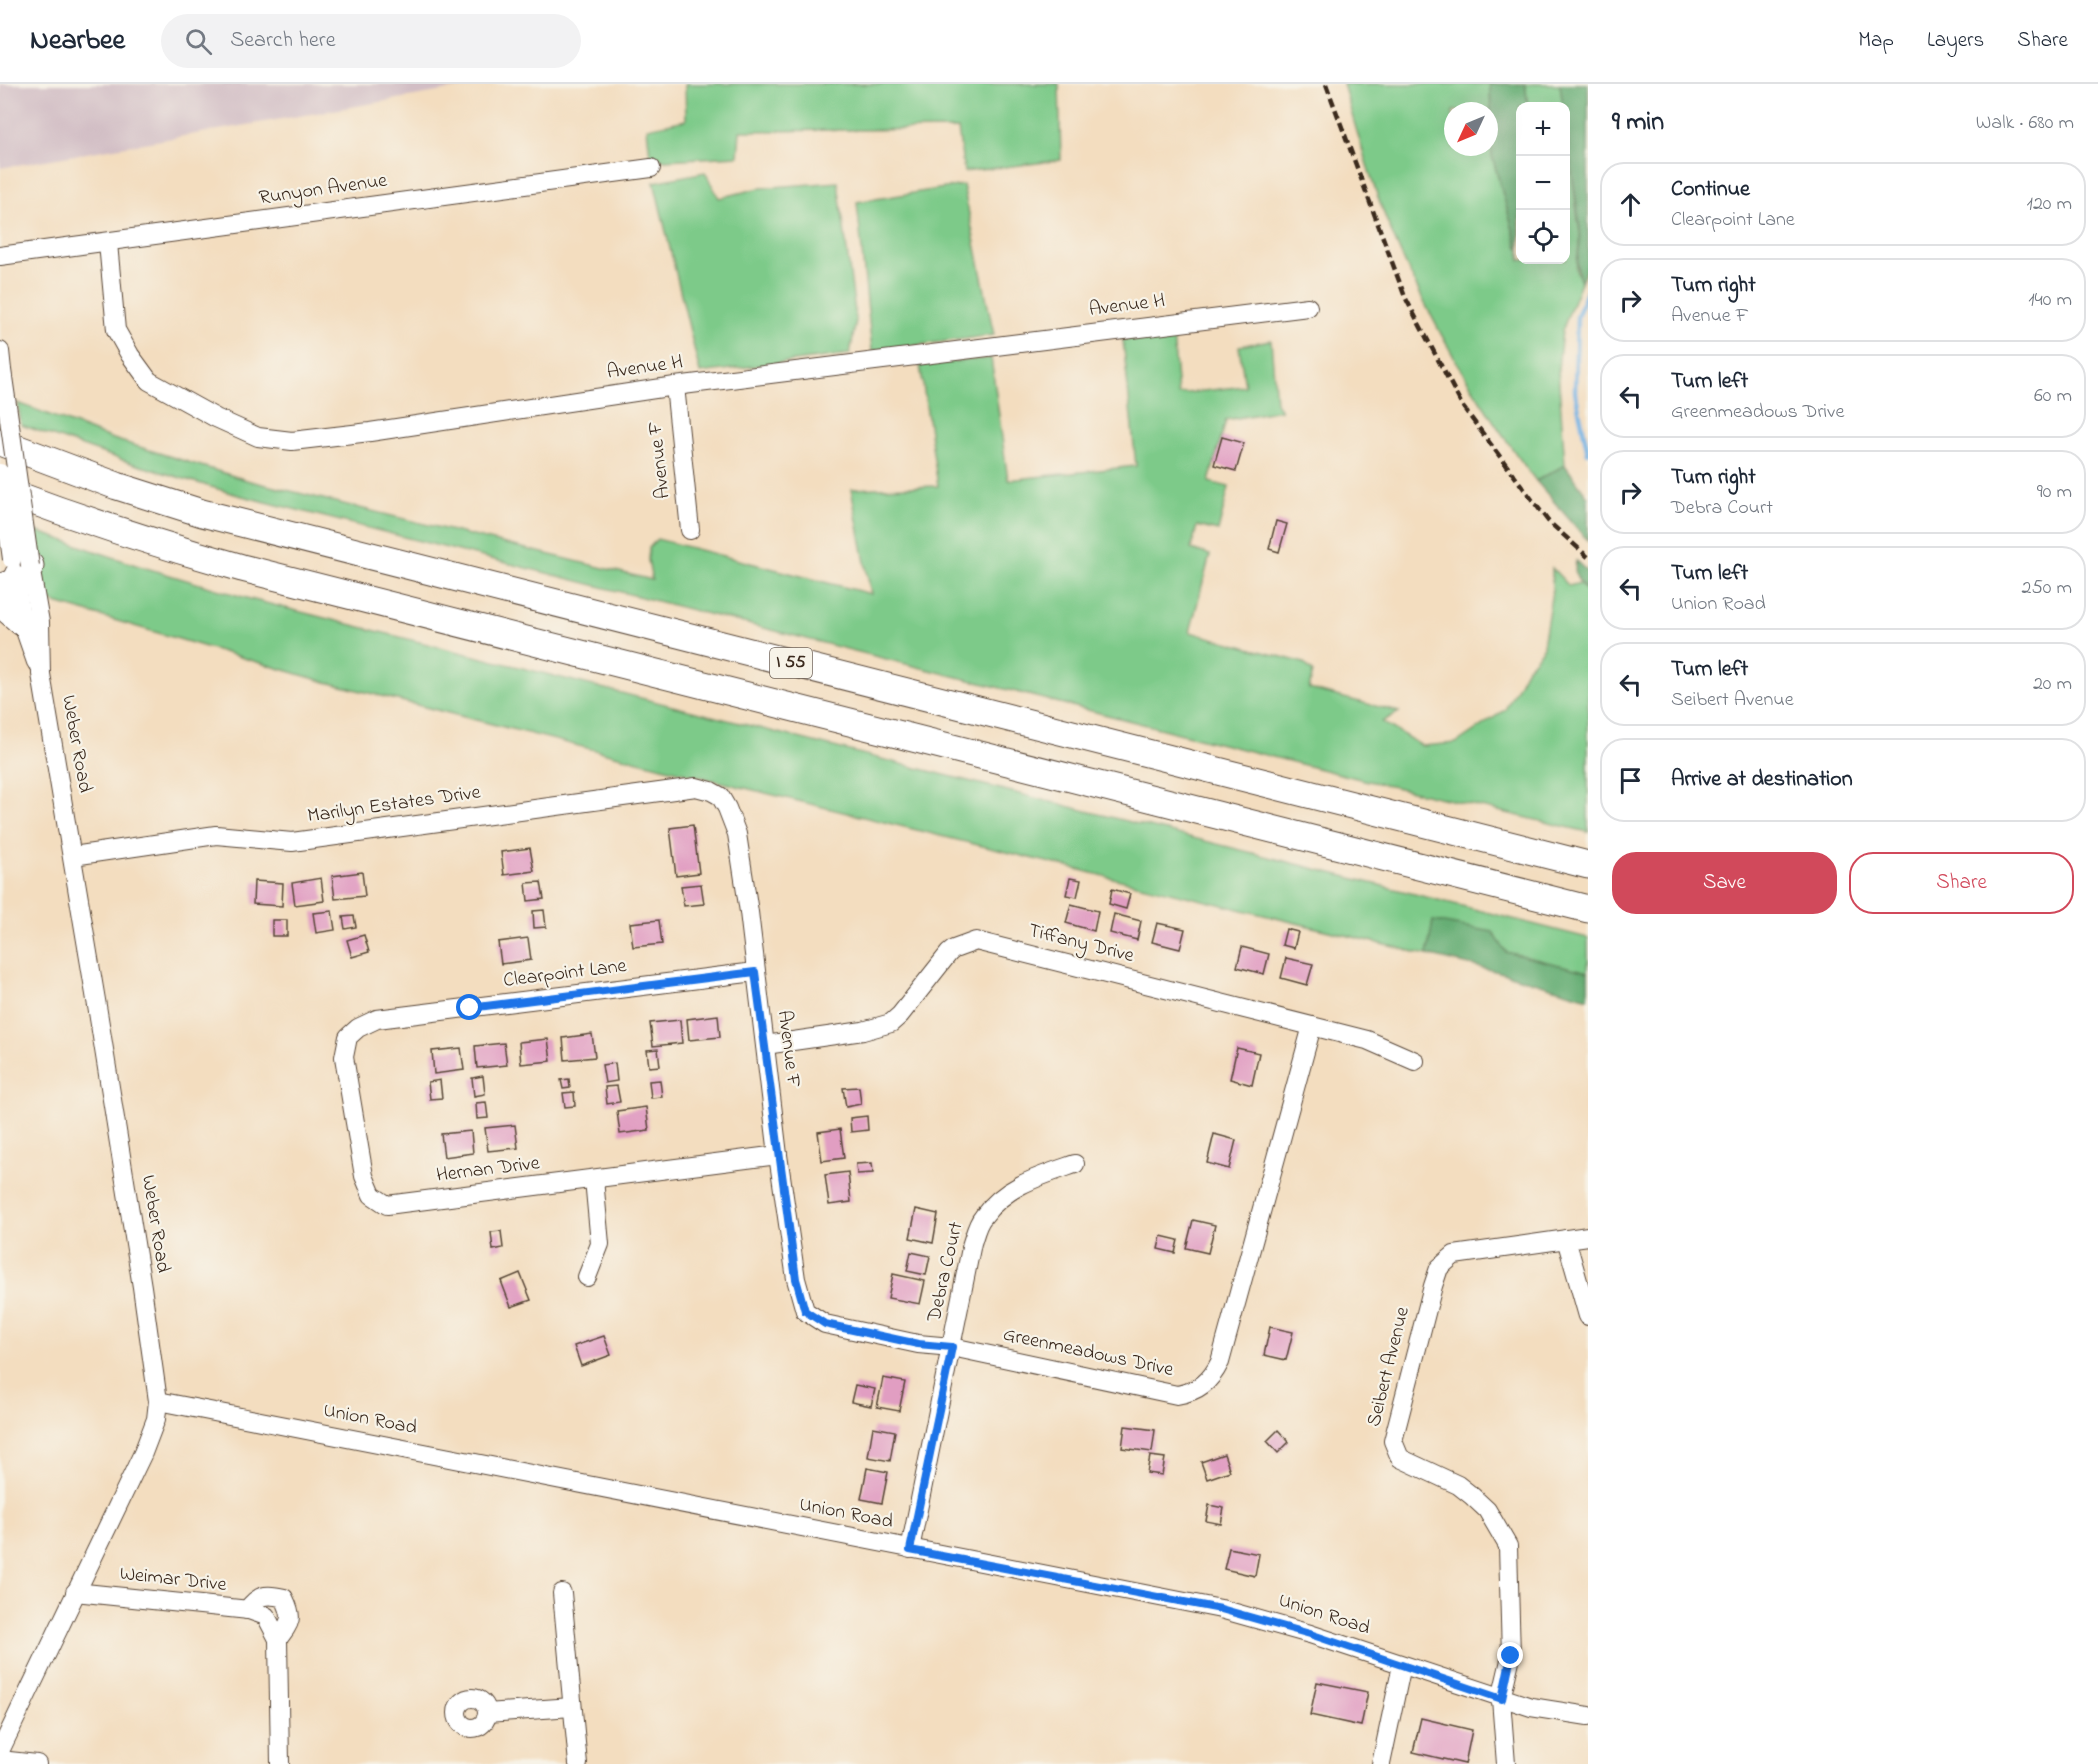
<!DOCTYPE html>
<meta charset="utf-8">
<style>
:root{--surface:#fff;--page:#f2f2f3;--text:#1f2937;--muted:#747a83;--line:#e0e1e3;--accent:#d1495b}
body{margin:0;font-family:"Indie Flower",sans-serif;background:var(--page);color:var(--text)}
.controls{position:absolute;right:18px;top:18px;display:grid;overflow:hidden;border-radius:12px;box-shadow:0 6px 24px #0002}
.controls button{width:54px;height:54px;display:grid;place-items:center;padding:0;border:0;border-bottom:2px solid var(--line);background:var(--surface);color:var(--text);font:30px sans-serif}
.compass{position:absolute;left:1444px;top:18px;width:54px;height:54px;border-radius:50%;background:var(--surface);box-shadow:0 6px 24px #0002;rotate:226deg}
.stop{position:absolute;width:18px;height:18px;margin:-14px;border:4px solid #1a73e8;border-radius:50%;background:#fff}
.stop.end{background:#1a73e8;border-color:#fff;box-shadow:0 2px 6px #0008}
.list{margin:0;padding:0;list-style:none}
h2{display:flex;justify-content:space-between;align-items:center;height:78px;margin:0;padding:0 24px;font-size:26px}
h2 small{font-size:20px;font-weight:400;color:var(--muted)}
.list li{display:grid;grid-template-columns:39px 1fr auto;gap:18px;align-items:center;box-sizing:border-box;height:84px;margin:0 12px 12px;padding:0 12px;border:2px solid var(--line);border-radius:24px}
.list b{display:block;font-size:22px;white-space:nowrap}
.list p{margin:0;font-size:20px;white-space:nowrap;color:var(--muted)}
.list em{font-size:20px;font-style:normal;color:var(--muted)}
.actions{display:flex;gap:12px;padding:18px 24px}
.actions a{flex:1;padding:14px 0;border:2px solid var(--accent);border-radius:24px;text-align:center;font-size:21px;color:var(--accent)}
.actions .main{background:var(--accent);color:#fff}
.icon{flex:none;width:33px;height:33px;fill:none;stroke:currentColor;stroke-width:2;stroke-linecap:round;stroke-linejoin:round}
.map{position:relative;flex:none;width:1588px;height:1680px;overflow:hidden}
header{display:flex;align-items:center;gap:36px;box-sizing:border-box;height:84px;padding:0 30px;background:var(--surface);border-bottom:2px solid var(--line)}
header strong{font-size:28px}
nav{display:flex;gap:33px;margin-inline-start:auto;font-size:21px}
.search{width:420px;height:54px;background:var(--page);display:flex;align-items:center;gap:15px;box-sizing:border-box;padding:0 21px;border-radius:33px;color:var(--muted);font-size:22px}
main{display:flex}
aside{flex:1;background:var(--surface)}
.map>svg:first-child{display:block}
</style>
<header>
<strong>Nearbee</strong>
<div class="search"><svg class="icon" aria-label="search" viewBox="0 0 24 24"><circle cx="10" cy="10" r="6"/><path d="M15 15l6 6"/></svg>Search here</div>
<nav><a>Map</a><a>Layers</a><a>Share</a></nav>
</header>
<main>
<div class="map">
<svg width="1588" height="1680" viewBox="0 0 1588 1680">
<rect width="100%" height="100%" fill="#f7f3e8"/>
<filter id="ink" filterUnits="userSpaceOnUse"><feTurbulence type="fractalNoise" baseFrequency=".0167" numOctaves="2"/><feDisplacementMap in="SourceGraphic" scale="12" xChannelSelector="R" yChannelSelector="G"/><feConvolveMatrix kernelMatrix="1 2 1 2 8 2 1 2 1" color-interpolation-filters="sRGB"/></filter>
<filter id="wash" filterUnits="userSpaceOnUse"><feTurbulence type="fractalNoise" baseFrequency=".008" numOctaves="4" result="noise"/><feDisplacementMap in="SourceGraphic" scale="24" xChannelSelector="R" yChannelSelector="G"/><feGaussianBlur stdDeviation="1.35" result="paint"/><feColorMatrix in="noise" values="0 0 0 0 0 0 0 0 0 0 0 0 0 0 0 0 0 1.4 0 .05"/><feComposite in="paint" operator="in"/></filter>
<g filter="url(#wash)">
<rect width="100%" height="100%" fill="#f3ddbf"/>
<polygon fill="#d2bec5" points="0,0 484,0 0,84"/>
<g fill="#7dca89" stroke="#5c7a54" stroke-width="1.5" fill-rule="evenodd">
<polygon points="685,0 1059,0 1061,76 964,88 958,45 740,47 738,72 665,76 650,71 647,44 686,36"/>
<path d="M1343,0H1490L1492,72L1518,163L1520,165V176H1566V44L1580,151L1576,186L1581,198L1562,247L1558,285L1565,381L1536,397C1479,322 1431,239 1393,152C1372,103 1358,51 1343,0ZM1453,27H1489V63H1453Z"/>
<polygon points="1525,0 1560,0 1563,22 1528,22"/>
<polygon points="705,88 719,114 760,104 838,98 856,236 850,270 700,289 654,98"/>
<polygon points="963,101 994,251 872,267 857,118"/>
<polygon points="1173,251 1178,310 1245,302 1239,262 1271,256 1276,319 1281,326 1226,336 1209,398 1229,403 1218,447 1197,442 1191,465 1210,471 1190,548 1304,579 1313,588 1309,605 1399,628 1382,638 1422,662 1456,659 1505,626 1527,584 1542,567 1552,507 1552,484 1569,502 1579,499 1588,508 1588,748 1360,695 238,411 131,379 21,341 18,319 110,354 250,397 652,496 648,476 649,464 657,455 871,510 851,405 938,402 920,281 991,274 1008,396 1136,382 1123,256"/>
<polygon points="36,447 136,481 250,515 1588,854 1588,888 1506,868 1433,837 1427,871 737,702 322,597 42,515 42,486"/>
</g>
<g fill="#66ae75" stroke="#506c4a" stroke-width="1.5">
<polygon points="1490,0 1525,0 1528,22 1520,22 1520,165 1518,163 1492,72"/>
<path d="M1560,0H1588V180L1581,198C1573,179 1581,167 1580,148C1576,106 1566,65 1566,22H1563Z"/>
<polygon points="1565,381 1588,413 1588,457 1536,397"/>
<path d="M1576,477L1588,488V508C1578,498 1573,490 1576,477Z"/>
<polygon points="1433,837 1493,848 1506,868 1588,888 1588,914 1499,888 1427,871"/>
</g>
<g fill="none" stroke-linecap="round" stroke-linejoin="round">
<polyline stroke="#6fb1e4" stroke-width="4.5" points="1588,205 1577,233 1575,307 1588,369"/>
</g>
<g id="blocks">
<g fill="#e19ec2">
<polygon points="1222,353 1244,359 1236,387 1214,381"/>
<polygon points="1276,437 1287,440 1279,468 1269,465"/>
<polygon points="693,741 699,789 676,792 670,744"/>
<polygon points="530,764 534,787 504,791 501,768"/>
<polygon points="362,788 365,812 335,815 332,792"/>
<polygon points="321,794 324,817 295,821 292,799"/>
<polygon points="1070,794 1081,796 1077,813 1066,811"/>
<polygon points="254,797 283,799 282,822 253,820"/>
<polygon points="541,798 544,815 528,817 526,799"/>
<polygon points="701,800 704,820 684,822 681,802"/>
<polygon points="1112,805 1130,810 1126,825 1109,820"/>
<polygon points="1071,820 1098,827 1094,847 1066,839"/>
<polygon points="544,826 546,843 534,844 533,827"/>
<polygon points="332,827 335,846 316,849 313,829"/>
<polygon points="1114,830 1141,837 1137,856 1110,849"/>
<polygon points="354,832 356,843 345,845 343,833"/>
<rect x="272" y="836" width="15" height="16"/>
<polygon points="659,836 662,860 633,863 630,839"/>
<polygon points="1157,839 1185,845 1180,865 1152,858"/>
<polygon points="1286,845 1298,848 1294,864 1282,861"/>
<polygon points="364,851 369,868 352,873 347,856"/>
<polygon points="528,854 531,876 501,880 498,858"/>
<polygon points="1242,863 1269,870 1264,890 1237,883"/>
<polygon points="1286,874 1313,880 1307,901 1281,894"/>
<polygon points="718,931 720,953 689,956 687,935"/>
<polygon points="680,936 682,959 653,962 650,939"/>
<polygon points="592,950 595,973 565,976 563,954"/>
<polygon points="548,955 551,977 521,980 519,958"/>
<polygon points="504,959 507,981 477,984 475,962"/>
<polygon points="461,964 464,986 434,990 432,967"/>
<polygon points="1237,964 1259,969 1252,1001 1230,995"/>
<polygon points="658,965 660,982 649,983 647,966"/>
<polygon points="615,979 617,997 605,999 602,981"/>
<polygon points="483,992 485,1010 474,1012 472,994"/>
<polygon points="569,995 570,1004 563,1005 561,996"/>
<polygon points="440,996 442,1014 430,1015 428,998"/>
<polygon points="660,996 662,1013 651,1014 649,997"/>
<polygon points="617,1002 620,1018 607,1020 605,1003"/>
<polygon points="859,1003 861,1020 846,1023 843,1004"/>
<polygon points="574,1008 575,1022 565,1023 563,1009"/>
<polygon points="486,1018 488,1034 477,1035 476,1019"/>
<polygon points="646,1023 649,1046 620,1050 617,1027"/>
<polygon points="867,1032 868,1046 851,1048 850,1034"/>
<polygon points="515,1041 518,1064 488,1067 485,1044"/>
<polygon points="840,1045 844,1074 822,1077 818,1048"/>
<polygon points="471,1047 473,1069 444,1073 441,1050"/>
<polygon points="1214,1050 1236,1056 1229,1085 1207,1079"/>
<polygon points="872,1079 873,1089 857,1090 856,1080"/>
<polygon points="848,1088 851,1118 829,1121 825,1091"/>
<polygon points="916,1125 938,1130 933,1159 910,1154"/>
<polygon points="1193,1136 1215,1141 1208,1169 1186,1164"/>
<polygon points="501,1147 503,1164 493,1166 491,1148"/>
<polygon points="1161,1152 1178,1156 1175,1169 1158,1165"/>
<polygon points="911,1168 930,1172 926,1191 907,1187"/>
<polygon points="520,1189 531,1216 511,1223 501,1197"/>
<polygon points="893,1190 925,1197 920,1220 888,1214"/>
<polygon points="1270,1243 1293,1248 1286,1276 1264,1271"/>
<polygon points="604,1252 611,1271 581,1282 574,1262"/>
<polygon points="883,1294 905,1298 899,1327 877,1323"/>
<polygon points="855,1301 875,1305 871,1322 851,1318"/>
<polygon points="1125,1342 1155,1346 1152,1368 1122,1364"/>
<polygon points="873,1343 895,1347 890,1377 868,1373"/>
<polygon points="1278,1346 1289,1358 1278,1369 1267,1357"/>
<polygon points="1224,1370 1230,1387 1207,1395 1201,1378"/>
<polygon points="1150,1372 1165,1374 1162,1391 1147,1389"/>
<polygon points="867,1384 888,1388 882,1419 861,1415"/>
<polygon points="1209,1421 1224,1424 1221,1440 1206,1437"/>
<polygon points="1229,1464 1259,1470 1255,1492 1224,1485"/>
<polygon points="1317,1598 1368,1608 1361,1642 1310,1631"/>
<polygon points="1421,1634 1472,1646 1465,1680 1413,1668"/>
</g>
</g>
</g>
<g filter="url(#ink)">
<use href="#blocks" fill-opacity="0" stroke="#574536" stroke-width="1.5"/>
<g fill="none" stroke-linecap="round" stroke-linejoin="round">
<defs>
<g id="minor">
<polyline points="108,159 116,246 130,271 149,297 216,334 258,353 292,357 370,348 675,302 1308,223"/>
<polyline points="0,172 651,84"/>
<polyline points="0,267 2,286"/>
<polyline points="675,302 690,446"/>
<polyline points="14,489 22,538 36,578"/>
<path d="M73,772L216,751L292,758L696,703L711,707L720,712L727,724L737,750L749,828L778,1071L796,1195L805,1227L825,1240L918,1260L952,1263L1177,1311C1199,1307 1210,1298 1220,1278L1312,942"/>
<polyline points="755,888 377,935 358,944 348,953 344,973 364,1092 372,1111 387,1121 778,1071"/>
<polyline points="765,961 863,947 891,939 900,931 949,869 954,865 976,857 1367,956 1415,977"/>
<polyline points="1566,1155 1588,1232"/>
<polyline points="587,1193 600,1160 594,1095"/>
<polyline points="158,1317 1221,1525 1310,1550 1531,1623 1588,1632"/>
<path d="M910,1465L972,1159C975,1150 977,1140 983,1133C1005,1102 1040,1092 1075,1080"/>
<polyline points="75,1508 249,1526 266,1532 278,1555 280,1680"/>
<polyline points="562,1509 578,1680"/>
<path d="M247,1526C258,1511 265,1509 284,1514C294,1534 291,1538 278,1555"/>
<circle cx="472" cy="1629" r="15"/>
<polyline points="487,1629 572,1623"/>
<polyline points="0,1667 143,1369 156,1335 158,1317 142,1203 98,928 41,590 40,538 30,482"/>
<polyline points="0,1676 37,1680"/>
<polyline points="1381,1680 1402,1581"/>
<polyline points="1506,1680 1501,1615 1511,1572 1508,1462 1487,1426 1472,1412 1458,1401 1400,1374 1393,1357 1433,1202 1439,1184 1454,1171 1588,1152"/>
</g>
<g id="highway">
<polyline points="0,358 117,402 202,429 1588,781"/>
<path d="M0,405C80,435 160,461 242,484L1588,825"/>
<path d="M0,503C14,500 23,494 30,482"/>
<polyline points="0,519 22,538"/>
</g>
</defs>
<use href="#minor" stroke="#574536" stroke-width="20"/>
<use href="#highway" stroke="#574536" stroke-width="29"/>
<use href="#minor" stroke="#fff" stroke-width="18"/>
<use href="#highway" stroke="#fff" stroke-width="27"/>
<polyline stroke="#3b2a1e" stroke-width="4.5" stroke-dasharray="9 4.5" stroke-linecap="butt" points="1326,0 1405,213 1463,323 1548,437 1588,473"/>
<defs>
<g id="minor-bridge">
<polyline points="2,286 30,482"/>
<polyline points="0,389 12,475"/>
</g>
</defs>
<use href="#minor-bridge" stroke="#574536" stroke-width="20" stroke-linecap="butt"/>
<use href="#minor-bridge" stroke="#fff" stroke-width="18"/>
</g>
</g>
<g fill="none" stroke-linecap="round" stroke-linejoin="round" filter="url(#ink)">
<polyline stroke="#1a73e8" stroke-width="8" points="470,924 755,888 796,1195 805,1227 825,1240 918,1260 952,1263 910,1466 1221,1525 1310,1550 1502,1615 1511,1572"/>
</g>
<g text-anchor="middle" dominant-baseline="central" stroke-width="4.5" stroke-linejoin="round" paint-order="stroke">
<rect fill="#f7f3e8" stroke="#73665b" stroke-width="1.5" x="770" y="564" width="42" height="30" rx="4.5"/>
<g font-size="18" font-weight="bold" fill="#3b2a1e">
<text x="791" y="579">I 55</text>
</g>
<g font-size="20" fill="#3b2a1e" stroke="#f7f3e8">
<text transform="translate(323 106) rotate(-8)">Runyon Avenue</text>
<text transform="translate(1127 222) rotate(-7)">Avenue H</text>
<text transform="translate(645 284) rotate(-8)">Avenue H</text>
<text transform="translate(660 376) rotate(-96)">Avenue F</text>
<text transform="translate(76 660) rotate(80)">Weber Road</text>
<text transform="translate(394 721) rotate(-8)">Marilyn Estates Drive</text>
<text transform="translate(1081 860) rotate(14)">Tiffany Drive</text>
<text transform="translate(565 890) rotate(-7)">Clearpoint Lane</text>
<text transform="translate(788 965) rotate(83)">Avenue F</text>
<text transform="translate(488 1086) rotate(-7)">Hernan Drive</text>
<text transform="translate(155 1140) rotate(81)">Weber Road</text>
<text transform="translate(946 1188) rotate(-77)">Debra Court</text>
<text transform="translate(1088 1269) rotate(12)">Greenmeadows Drive</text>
<text transform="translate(1389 1283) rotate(-76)">Seibert Avenue</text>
<text transform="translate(370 1336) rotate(11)">Union Road</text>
<text transform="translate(846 1430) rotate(11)">Union Road</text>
<text transform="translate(173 1496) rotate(6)">Weimar Drive</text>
<text transform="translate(1324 1531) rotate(18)">Union Road</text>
</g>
</g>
</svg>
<div class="controls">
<button>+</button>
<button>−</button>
<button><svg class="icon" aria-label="locate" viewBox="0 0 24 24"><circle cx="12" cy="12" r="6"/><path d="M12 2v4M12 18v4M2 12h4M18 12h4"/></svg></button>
</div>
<svg class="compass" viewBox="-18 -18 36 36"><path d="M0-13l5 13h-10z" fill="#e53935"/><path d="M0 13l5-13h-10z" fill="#747a83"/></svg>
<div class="stop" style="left:470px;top:924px"></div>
<div class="stop end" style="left:1511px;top:1572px"></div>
</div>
<aside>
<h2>9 min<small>Walk · 680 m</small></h2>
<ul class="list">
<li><svg class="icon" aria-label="ahead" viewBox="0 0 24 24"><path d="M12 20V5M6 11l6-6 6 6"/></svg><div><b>Continue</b><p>Clearpoint Lane</p></div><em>120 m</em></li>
<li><svg class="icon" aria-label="right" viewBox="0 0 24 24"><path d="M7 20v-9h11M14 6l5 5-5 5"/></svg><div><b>Turn right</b><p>Avenue F</p></div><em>140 m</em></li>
<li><svg class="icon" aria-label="left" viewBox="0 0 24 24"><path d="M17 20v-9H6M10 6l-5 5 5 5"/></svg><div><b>Turn left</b><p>Greenmeadows Drive</p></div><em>60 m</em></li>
<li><svg class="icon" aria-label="right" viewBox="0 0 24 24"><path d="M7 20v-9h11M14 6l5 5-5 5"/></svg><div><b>Turn right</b><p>Debra Court</p></div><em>90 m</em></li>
<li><svg class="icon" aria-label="left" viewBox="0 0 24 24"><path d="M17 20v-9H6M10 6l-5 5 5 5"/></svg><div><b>Turn left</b><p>Union Road</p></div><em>250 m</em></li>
<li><svg class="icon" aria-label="left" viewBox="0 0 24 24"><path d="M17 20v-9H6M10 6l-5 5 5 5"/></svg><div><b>Turn left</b><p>Seibert Avenue</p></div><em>20 m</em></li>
<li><svg class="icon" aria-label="arrive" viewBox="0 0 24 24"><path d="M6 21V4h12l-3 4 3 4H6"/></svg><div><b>Arrive at destination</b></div></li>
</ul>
<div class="actions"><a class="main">Save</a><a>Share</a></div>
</aside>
</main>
